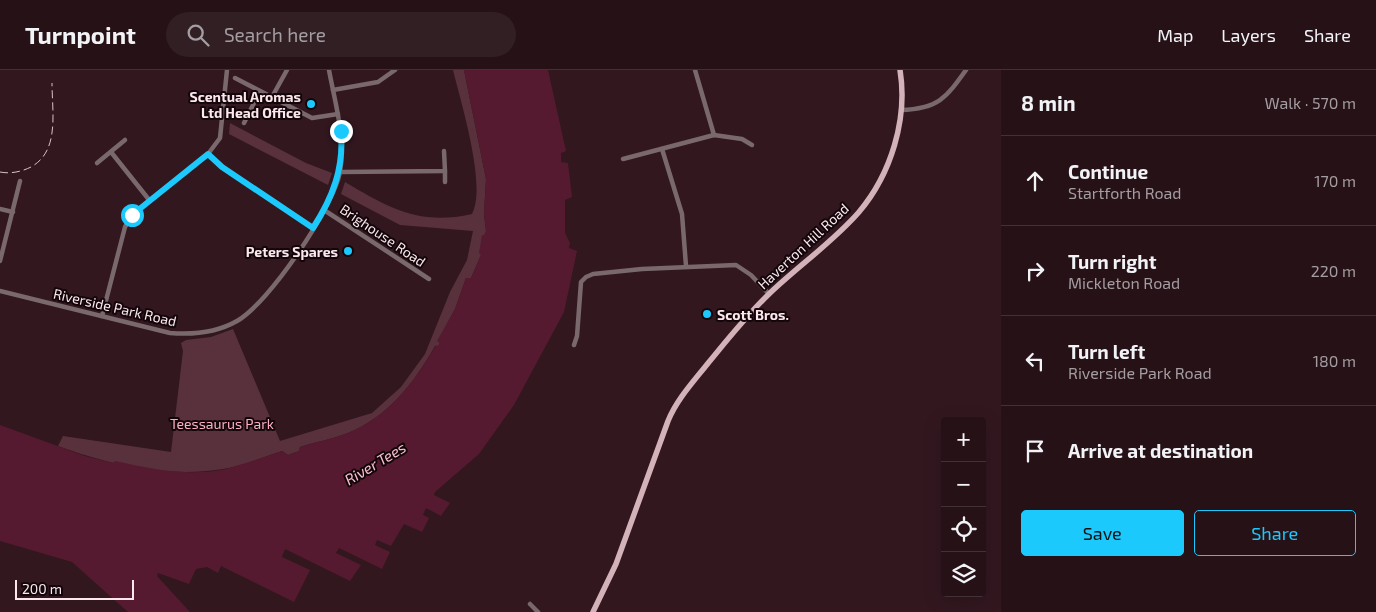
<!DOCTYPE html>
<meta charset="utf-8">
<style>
:root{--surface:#261117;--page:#321f24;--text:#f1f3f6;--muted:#a49da1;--line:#423136;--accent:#1bc9fc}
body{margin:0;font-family:"Exo 2",sans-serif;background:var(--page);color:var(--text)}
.controls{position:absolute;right:15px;bottom:15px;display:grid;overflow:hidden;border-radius:5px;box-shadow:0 5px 20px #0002}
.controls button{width:45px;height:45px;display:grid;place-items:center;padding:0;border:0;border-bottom:1px solid var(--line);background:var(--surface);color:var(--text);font:25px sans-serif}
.scale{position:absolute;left:15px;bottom:12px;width:119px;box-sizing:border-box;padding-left:5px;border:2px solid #fce7ec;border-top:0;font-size:14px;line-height:18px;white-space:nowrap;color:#fce7ec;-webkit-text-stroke:4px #12060a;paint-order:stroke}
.stop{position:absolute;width:15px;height:15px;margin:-11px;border:4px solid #1bc9fc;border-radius:50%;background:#fff}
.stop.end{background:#1bc9fc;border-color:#fff;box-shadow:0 1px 5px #0008}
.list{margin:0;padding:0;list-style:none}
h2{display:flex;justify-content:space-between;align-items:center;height:65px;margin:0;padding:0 20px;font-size:21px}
h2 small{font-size:16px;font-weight:400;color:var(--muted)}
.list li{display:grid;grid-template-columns:32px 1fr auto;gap:15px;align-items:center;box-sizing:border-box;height:90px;padding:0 20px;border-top:1px solid var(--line)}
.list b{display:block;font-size:19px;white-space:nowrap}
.list p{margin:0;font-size:16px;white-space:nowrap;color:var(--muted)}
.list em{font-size:16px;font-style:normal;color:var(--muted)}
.actions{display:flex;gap:10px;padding:15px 20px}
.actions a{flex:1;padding:11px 0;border:1px solid var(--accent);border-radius:5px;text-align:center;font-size:18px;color:var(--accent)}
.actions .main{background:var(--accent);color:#111}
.icon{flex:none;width:28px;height:28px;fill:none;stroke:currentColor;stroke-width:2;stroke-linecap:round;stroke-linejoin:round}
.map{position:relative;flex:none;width:1001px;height:542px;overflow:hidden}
header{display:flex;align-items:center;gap:30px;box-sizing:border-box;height:70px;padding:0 25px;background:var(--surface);border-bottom:1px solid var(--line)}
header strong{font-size:24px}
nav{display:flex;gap:28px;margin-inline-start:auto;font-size:18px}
.search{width:350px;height:45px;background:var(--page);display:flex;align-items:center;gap:12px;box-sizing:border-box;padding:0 18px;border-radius:28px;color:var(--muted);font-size:19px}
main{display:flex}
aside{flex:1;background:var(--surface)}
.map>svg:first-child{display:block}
</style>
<header>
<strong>Turnpoint</strong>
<div class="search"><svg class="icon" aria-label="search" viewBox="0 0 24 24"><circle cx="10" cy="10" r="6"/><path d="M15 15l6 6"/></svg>Search here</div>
<nav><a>Map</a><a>Layers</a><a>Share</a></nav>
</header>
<main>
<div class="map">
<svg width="1001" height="542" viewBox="0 0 1001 542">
<rect width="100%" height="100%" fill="#32171f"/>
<g fill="#58313c">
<path d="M453,0H464L486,109L484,144L486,161L481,185L471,208H466L455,239L438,271L440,273L438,277L435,276C414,313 389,346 348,363C333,369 315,372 300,377L299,381L288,385L282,381C263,387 243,396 223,399C168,408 110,395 58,376L63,366L171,382L183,281L181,273L186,270L211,267L233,259L280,371L372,343L401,317L425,284L450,222L467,190L473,161L400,155L341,124L345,112C389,138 419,156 472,144C487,116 461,33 453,0Z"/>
<polygon points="230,53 306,93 332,103 328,115 229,64"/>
</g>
<path fill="#551a2f" d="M464,0H548L566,81L561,83V92L568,93L572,127L565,130V163L570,173L569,178L577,181L564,242L514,335L479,384L435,422L434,425L450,433L441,446L426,438L423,445L429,448L422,462L404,454L391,476L377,470L375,475L390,482L382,499L339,478L336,483L361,495L350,511L285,479L282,487L310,500L294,532L221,496L218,503L207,497L196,499L189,514L158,503L157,506L190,542H128L72,492L0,471V355L85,386L113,393L115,391C152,399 189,407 226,399C245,394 264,387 282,381L288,385L299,381L300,377C315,372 333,369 348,363C389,346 414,313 436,275L438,276L440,273L437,271L455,239L466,208H471L481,185L479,183L482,165H484L486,161L484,144L486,109Z"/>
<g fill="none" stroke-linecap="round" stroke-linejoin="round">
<g stroke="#79696c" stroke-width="4.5">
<polyline points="695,0 714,65"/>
<polyline points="235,8 312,48 338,44"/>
<polyline points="333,20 378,12 395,0"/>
<polyline points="272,27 287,0"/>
<path d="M901,40C938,39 946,28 966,0"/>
<polyline points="244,53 260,21"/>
<polyline points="662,79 682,144 686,196"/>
<polyline points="111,82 150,131"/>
<polyline points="208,84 222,97 313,158"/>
<polyline points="623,89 714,65 742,69 752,75"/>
<polyline points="97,93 125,70"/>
<polyline points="445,101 445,112"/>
<polyline points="340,102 445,101 444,81"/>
<polyline points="0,139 13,142"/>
<polyline points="324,140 429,209"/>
<polyline points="0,191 20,111"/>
<path d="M0,221L170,263C194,265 216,263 237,251C269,233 333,138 340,102C346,68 335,33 329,0"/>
<polyline points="102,246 125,157 132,145 208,84 220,68 227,0"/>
<polyline points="574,275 577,266 581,212 586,207 593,204 642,199 736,195 751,205 769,224"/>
<polyline points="530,534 538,542"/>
</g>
<path stroke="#d3b2ba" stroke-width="5.5" d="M593,542L616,494L668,351C677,329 694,311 709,292C728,269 747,245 769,224C798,196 833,172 859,142C891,104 908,49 900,0"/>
<path stroke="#d9c3c8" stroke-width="1" stroke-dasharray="8 4" stroke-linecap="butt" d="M0,102C10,104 21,102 31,97C60,81 52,42 52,13"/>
</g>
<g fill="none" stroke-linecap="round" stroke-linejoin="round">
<path stroke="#1bc9fc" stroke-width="6" d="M132,145L208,84L222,97L313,158C333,127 344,98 341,61"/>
</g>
<g fill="#1bc9fc" stroke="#12060a" stroke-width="2">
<circle cx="311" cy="34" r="5"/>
<circle cx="348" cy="181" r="5"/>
<circle cx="707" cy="244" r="5"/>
</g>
<g text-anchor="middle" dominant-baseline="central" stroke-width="4" stroke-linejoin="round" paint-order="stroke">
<g font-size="14" font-weight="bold" fill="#fce7ec" stroke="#12060a" text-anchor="end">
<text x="301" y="26">Scentual Aromas<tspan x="301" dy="16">Ltd Head Office</tspan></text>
<text x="338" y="181">Peters Spares</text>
<text x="717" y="244" text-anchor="start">Scott Bros.</text>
</g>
<g font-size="14" fill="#fce7ec" stroke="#12060a">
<text transform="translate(383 165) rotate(34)">Brighouse Road</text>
<text transform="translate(803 176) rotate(-43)">Haverton Hill Road</text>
<text transform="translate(115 237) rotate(13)">Riverside Park Road</text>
</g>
<g font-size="14" fill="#fdafc4" stroke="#12060a">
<text x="222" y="353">Teessaurus Park</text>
</g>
<g font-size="15" font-style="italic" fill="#fdc1d0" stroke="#12060a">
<text transform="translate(375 393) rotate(-31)">River Tees</text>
</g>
</g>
</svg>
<div class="controls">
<button>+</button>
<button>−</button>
<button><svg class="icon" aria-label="locate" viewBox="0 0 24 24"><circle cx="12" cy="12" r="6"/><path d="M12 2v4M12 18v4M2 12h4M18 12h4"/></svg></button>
<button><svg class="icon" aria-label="layers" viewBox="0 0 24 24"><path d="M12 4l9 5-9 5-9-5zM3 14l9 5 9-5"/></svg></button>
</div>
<div class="scale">200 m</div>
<div class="stop" style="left:132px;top:145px"></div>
<div class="stop end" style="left:341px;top:61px"></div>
</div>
<aside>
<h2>8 min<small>Walk · 570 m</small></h2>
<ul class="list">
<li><svg class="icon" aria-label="ahead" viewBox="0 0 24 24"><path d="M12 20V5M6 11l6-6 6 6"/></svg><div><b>Continue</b><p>Startforth Road</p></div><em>170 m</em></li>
<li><svg class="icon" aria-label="right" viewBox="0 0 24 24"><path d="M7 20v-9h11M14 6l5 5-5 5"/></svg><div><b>Turn right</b><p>Mickleton Road</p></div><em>220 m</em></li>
<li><svg class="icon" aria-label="left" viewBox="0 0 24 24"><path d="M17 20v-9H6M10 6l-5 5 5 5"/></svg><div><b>Turn left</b><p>Riverside Park Road</p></div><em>180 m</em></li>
<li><svg class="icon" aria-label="arrive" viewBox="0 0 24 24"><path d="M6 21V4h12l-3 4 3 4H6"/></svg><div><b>Arrive at destination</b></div></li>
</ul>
<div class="actions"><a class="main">Save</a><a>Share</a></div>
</aside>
</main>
